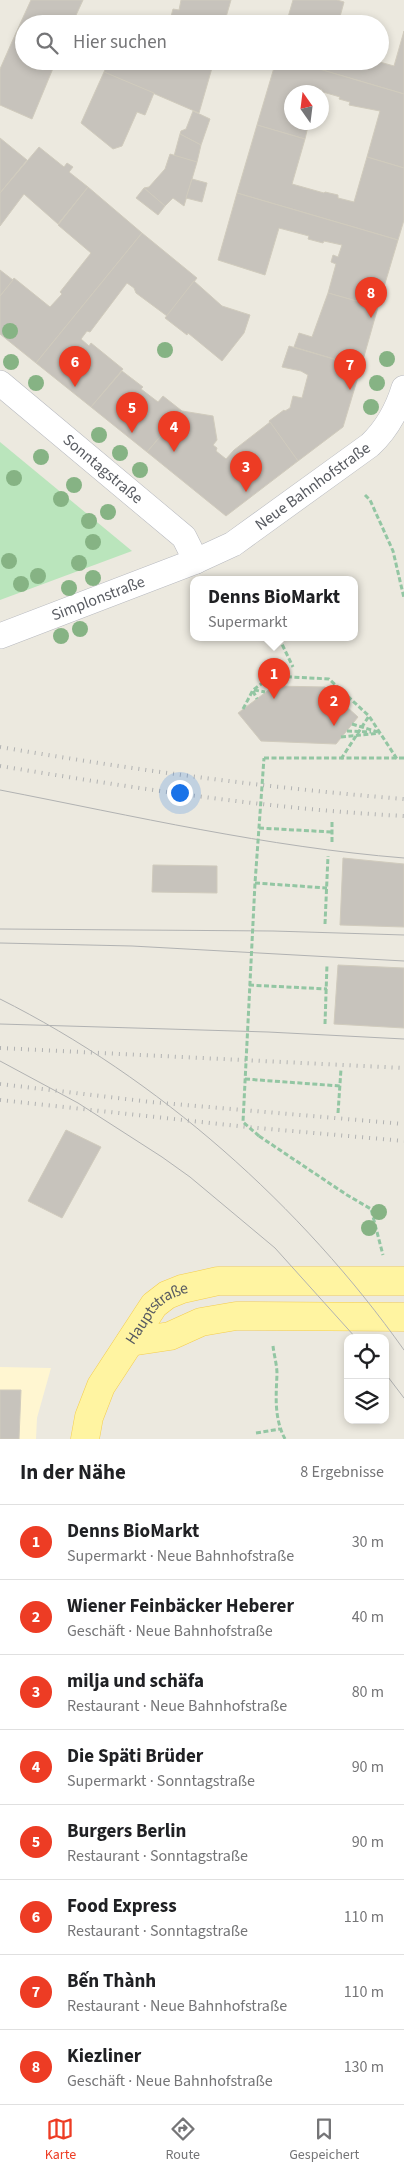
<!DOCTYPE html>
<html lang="de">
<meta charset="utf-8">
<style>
:root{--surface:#fff;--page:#f2f2f2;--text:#202124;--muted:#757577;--line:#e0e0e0;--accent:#ed3c24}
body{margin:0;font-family:"Source Sans 3",sans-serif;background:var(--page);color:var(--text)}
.controls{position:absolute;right:15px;bottom:15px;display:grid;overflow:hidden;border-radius:10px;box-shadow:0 2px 8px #0003}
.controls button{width:45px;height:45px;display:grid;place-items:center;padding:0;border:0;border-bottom:1px solid var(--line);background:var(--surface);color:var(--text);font:25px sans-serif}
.compass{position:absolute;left:284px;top:85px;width:45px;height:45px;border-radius:50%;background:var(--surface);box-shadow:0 2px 8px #0003;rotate:346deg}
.you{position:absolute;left:179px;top:792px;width:18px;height:18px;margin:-12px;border:4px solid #fff;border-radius:50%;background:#1a73e8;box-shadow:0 0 0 8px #1a73e833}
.badge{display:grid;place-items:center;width:32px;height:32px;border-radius:50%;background:var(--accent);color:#fff;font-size:16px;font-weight:700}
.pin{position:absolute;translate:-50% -41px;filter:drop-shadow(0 1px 2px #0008)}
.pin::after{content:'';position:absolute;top:26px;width:18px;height:15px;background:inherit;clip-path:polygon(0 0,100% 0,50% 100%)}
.popup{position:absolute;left:190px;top:576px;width:168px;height:65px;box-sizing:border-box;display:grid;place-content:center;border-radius:10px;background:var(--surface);filter:drop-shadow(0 1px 4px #0005);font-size:16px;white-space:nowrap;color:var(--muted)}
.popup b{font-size:19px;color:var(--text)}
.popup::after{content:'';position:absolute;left:50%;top:100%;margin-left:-10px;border:10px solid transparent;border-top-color:var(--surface)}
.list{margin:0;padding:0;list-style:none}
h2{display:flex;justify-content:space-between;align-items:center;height:65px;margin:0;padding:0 20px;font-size:21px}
h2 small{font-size:16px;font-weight:400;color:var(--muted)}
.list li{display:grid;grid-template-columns:32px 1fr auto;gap:15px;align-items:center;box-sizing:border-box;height:75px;padding:0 20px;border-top:1px solid var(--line)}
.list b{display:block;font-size:19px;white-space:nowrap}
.list p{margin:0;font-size:16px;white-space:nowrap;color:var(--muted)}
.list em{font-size:16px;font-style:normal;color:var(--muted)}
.icon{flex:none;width:28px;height:28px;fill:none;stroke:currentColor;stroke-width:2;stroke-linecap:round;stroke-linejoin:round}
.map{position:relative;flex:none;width:404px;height:1439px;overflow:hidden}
.search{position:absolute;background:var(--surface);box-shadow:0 2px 8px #0003;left:15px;right:15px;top:15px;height:55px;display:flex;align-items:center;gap:12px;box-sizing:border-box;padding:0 18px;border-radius:28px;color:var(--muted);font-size:19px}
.sheet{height:665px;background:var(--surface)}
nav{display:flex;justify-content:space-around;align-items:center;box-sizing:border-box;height:70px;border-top:1px solid var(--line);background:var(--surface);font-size:14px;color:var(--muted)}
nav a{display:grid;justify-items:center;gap:2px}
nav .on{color:var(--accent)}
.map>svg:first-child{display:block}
</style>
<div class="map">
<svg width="404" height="1439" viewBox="0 0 404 1439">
<rect width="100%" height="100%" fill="#ece9df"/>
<polygon fill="#fff6d1" points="0,1367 51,1368 37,1418 36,1439 0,1439"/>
<polygon fill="#bae5bc" points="0,442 132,551 0,600"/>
<g fill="#c7c3bc" stroke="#d0cbbd">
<polygon points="31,0 83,0 72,24 24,24 24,39 15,35"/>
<polygon points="181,0 231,0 224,24 169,24 173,9 179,10"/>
<polygon points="293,0 337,0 344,2 338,24 286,24"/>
<polygon points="404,31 404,94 292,61 376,61 394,66"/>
<polygon points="15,35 24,39 24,61 56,61 32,119 0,105 0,69"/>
<polygon points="109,61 145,61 162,67 163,61 214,61 199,113 104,72"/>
<polygon points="276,61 292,61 404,94 404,168 367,157 380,111 349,105 350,102 339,99 340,97 323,92 321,89 316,92 292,92 292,122 309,122 305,139 257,125"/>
<polygon points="104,72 154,93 145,115 137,112 122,146 113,149 81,123"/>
<polygon points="193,111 210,119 201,145 180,134 181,131 186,129"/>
<polygon points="257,125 305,139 292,184 324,193 325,192 338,195 338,198 354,202 367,157 404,168 404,220 398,240 237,193"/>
<polygon points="180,134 201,145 197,162 174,156"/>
<polygon points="0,138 27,160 0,193"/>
<polygon points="39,147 64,167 67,163 73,167 69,172 88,187 58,224 24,194 0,226 0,193"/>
<polygon points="170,154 197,162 184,206 173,198 165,206 144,188 149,187 165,169"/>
<polygon points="192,179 207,183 202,202 186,198"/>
<polygon points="88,187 142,233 36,363 0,334 0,296 14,278 50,307 62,294 60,292 91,253 58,225"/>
<polygon points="144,188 165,206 158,215 136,198"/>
<polygon points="237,193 398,240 378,307 328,293 336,264 331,262 333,255 338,257 342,245 324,241 323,243 308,239 309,236 279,228 265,275 218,260"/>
<polygon points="142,233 197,278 167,316 136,293 134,288 127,283 90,332 87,331 81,339 89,346 91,343 123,369 91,407 36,363"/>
<polygon points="0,270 13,280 0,296"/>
<polygon points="194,281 222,306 250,315 244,333 222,361 188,333 187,335 165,318"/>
<polygon points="328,293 378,307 361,367 294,347 299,333 312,337"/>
<polygon points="289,346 361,367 343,427 298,461 269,421 284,410 285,411 290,408 293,396 302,398 308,375 301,371 282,367"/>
<polygon points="122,371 143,387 141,389 158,402 163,396 182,411 147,452 91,407"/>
<polygon points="182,411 213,416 217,440 213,445 217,448 216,451 226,459 234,450 270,422 298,461 226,516 147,452"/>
<polygon points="274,686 325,687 358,717 336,744 261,741 238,713"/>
<polygon points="343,858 404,864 404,927 340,925"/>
<polygon points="153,865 217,866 217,893 152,892"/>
<polygon points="338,965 404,968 404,1028 334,1024"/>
<polygon points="66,1130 101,1147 62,1218 28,1201"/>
<polygon points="0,1390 21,1390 19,1439 0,1439"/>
</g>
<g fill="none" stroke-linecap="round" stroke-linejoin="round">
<defs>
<g id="minor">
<path id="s1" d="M0,383L184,537L196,561"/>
<path id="s2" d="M0,636L196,561L233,544L370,445C387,429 397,411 404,388"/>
</g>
<g id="major">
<polyline points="130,1342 170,1336 201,1322 236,1316 404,1317"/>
<path id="s3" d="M85,1439L89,1417L101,1386L154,1305L167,1295L182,1289L218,1281H404"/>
</g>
</defs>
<use href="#minor" stroke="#b7b9bf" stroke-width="26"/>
<use href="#major" stroke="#f4cd4f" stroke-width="29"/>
<g stroke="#93c6a3" stroke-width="3" stroke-dasharray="5 2.5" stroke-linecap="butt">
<polyline points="365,495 370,500 393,551 404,598"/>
<polyline points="279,638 293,667"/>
<polyline points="254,690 265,692"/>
<polyline points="253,691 257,699"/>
<polyline points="243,709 253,690 272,676 329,679 369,716 397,759"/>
<polyline points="352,724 378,732"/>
<polyline points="347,731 371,732"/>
<polyline points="341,737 380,733"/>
<polyline points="264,758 404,758"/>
<polyline points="341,759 369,716"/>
<polyline points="259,828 332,832"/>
<polyline points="332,842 332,820"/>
<polyline points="255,883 327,888"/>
<polyline points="325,924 328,856"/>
<polyline points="249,985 327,989"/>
<polyline points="325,1024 327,964"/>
<polyline points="245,1079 340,1086"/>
<polyline points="338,1113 341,1069"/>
<polyline points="259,1136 347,1195 371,1209 383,1255"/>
<path d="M273,1346C274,1355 277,1365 277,1374C276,1397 274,1418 285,1439"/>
<polyline points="256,1433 280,1429"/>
</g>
<use href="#minor" stroke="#fff" stroke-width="25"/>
<use href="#major" stroke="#fff4a1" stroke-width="28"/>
<g stroke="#b1b2b2" stroke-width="1">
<path d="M0,790C134,816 267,847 404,858"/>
<polyline points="0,929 273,931 404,935"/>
<polyline points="0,943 132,946 404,961"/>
<path d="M0,999C158,1078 302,1206 404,1350"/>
<polyline points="0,1024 268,1032 404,1039"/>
<polyline points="0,1061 78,1103 162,1157 190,1177 275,1248 356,1338"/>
<polyline points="385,1373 404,1398"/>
</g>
<g stroke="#b1b2b2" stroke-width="4" stroke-dasharray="1 6" stroke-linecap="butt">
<path d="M0,747C135,770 267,788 404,799"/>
<path d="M0,766C134,788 268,809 404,816"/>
<polyline points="0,1048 404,1068"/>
<polyline points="0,1084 151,1102 404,1124"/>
<polyline points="0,1100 247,1127 404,1141"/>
</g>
<polyline stroke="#93c6a3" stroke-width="3" stroke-dasharray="5 2.5" stroke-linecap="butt" points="259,1136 243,1122 255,883 264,758"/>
</g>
<g fill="#86b384">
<circle cx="10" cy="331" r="8"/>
<circle cx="165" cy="350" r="8"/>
<circle cx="387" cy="359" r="8"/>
<circle cx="11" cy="362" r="8"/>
<circle cx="36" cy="383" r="8"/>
<circle cx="377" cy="383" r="8"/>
<circle cx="371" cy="407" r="8"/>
<circle cx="99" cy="435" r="8"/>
<circle cx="120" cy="453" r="8"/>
<circle cx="41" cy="457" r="8"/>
<circle cx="140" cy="470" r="8"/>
<circle cx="14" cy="478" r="8"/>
<circle cx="74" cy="485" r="8"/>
<circle cx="61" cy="499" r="8"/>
<circle cx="108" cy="512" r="8"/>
<circle cx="89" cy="521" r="8"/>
<circle cx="93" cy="542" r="8"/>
<circle cx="9" cy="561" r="8"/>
<circle cx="79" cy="563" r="8"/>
<circle cx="38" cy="576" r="8"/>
<circle cx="93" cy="578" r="8"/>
<circle cx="21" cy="584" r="8"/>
<circle cx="69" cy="588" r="8"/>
<circle cx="80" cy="629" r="8"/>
<circle cx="61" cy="636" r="8"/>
<circle cx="379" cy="1212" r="8"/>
<circle cx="369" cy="1228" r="8"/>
</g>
<g text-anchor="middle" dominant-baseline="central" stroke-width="4.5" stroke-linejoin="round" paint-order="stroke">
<g font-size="16" fill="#585b61" stroke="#fff">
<text stroke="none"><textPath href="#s1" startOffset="134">Sonntagstraße</textPath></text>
<text stroke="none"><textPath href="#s2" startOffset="349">Neue Bahnhofstraße</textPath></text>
<text stroke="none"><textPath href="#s2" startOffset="105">Simplonstraße</textPath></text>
<text stroke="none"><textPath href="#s3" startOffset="149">Hauptstraße</textPath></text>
</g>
</g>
</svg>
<div class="controls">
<button><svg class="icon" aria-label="locate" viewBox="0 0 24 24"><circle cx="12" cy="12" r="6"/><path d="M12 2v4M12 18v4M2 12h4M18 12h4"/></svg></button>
<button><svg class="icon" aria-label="layers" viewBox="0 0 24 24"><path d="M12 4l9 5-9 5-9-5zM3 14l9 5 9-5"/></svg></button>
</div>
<svg class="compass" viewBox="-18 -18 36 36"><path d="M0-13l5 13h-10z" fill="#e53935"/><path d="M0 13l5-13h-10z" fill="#757577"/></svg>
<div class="you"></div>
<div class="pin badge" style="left:274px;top:699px">1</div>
<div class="popup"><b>Denns BioMarkt</b>Supermarkt</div>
<div class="pin badge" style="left:334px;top:726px">2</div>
<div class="pin badge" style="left:246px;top:492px">3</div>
<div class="pin badge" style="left:174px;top:452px">4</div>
<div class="pin badge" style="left:132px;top:433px">5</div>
<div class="pin badge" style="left:75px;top:387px">6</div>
<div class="pin badge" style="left:350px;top:390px">7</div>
<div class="pin badge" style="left:371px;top:318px">8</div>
<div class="search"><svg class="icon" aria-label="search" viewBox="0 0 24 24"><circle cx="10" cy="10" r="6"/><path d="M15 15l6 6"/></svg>Hier suchen</div>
</div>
<section class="sheet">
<h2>In der Nähe<small>8 Ergebnisse</small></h2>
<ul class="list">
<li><span class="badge">1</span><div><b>Denns BioMarkt</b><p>Supermarkt · Neue Bahnhofstraße</p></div><em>30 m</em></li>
<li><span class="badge">2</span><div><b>Wiener Feinbäcker Heberer</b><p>Geschäft · Neue Bahnhofstraße</p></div><em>40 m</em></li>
<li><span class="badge">3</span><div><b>milja und schäfa</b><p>Restaurant · Neue Bahnhofstraße</p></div><em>80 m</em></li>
<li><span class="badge">4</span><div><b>Die Späti Brüder</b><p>Supermarkt · Sonntagstraße</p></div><em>90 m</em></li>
<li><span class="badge">5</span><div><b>Burgers Berlin</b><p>Restaurant · Sonntagstraße</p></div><em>90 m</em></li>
<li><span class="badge">6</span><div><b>Food Express</b><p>Restaurant · Sonntagstraße</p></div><em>110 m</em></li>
<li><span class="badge">7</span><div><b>Bến Thành</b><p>Restaurant · Neue Bahnhofstraße</p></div><em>110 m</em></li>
<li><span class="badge">8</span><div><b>Kiezliner</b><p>Geschäft · Neue Bahnhofstraße</p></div><em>130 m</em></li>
</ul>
</section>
<nav>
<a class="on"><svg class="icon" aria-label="map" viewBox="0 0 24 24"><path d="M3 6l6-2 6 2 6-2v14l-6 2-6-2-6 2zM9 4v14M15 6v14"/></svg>Karte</a>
<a><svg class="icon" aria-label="directions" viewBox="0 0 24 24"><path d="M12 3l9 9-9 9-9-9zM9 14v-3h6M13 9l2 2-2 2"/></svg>Route</a>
<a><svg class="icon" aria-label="saved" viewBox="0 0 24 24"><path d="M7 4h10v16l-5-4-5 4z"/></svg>Gespeichert</a>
</nav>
